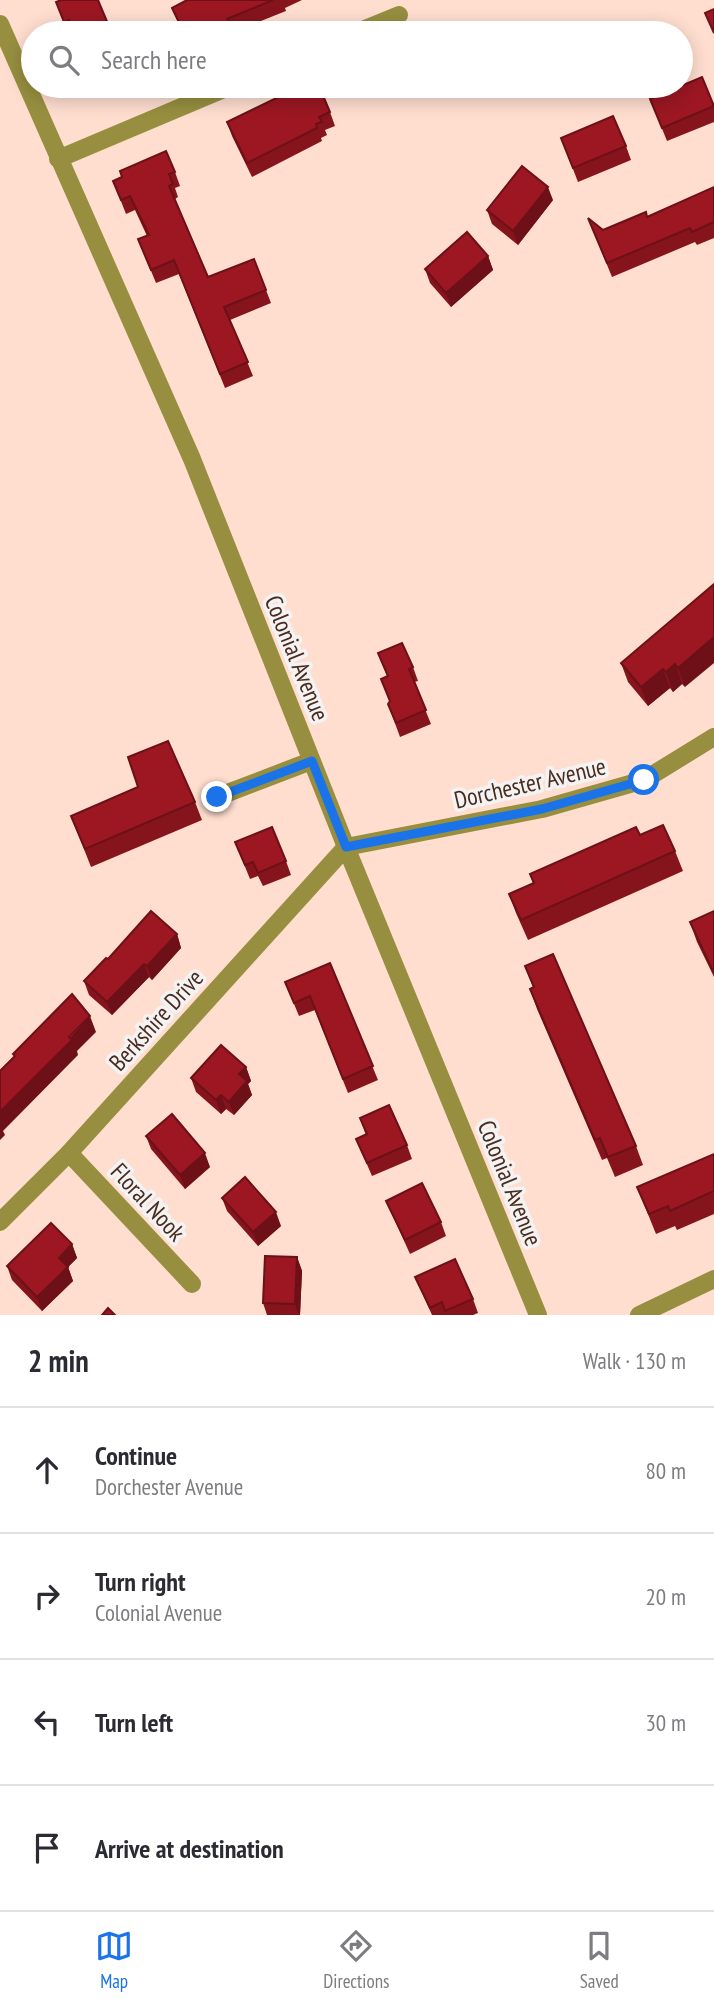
<!DOCTYPE html>
<meta charset="utf-8">
<style>
:root{--surface:#fff;--page:#f7f7f7;--text:#2b2b33;--muted:#7c7c81;--line:#e1e1e2;--accent:#1a73e8}
body{margin:0;font-family:"PT Sans Narrow",sans-serif;background:var(--page);color:var(--text)}
.stop{position:absolute;width:21px;height:21px;margin:-16px;border:5px solid #1a73e8;border-radius:50%;background:#fff}
.stop.end{background:#1a73e8;border-color:#fff;box-shadow:0 2px 7px #0008}
.list{margin:0;padding:0;list-style:none}
h2{display:flex;justify-content:space-between;align-items:center;height:91px;margin:0;padding:0 28px;font-size:30px}
h2 small{font-size:23px;font-weight:400;color:var(--muted)}
.list li{display:grid;grid-template-columns:46px 1fr auto;gap:21px;align-items:center;box-sizing:border-box;height:126px;padding:0 28px;border-top:2px solid var(--line)}
.list b{display:block;font-size:26px;white-space:nowrap}
.list p{margin:0;font-size:23px;white-space:nowrap;color:var(--muted)}
.list em{font-size:23px;font-style:normal;color:var(--muted)}
.icon{flex:none;width:38px;height:38px;fill:none;stroke:currentColor;stroke-width:2;stroke-linecap:round;stroke-linejoin:round}
.map{position:relative;flex:none;width:714px;height:1315px;overflow:hidden}
.search{position:absolute;background:var(--surface);box-shadow:0 4px 18px #0003;left:21px;right:21px;top:21px;height:77px;display:flex;align-items:center;gap:18px;box-sizing:border-box;padding:0 24px;border-radius:38px;color:var(--muted);font-size:26px}
.sheet{height:595px;background:var(--surface)}
nav{display:flex;justify-content:space-around;align-items:center;box-sizing:border-box;height:98px;border-top:2px solid var(--line);background:var(--surface);font-size:19px;color:var(--muted)}
nav a{display:grid;justify-items:center;gap:4px}
nav .on{color:var(--accent)}
.map>svg:first-child{display:block}
</style>
<div class="map">
<svg width="714" height="1315" viewBox="0 0 714 1315">
<rect width="100%" height="100%" fill="#ffded0"/>
<g fill="none" stroke-linecap="round" stroke-linejoin="round">
<g stroke="#978f3f" stroke-width="18">
<polyline points="0,24 192,459 346,847 538,1315"/>
<polyline points="355,33 399,15"/>
<polyline points="58,159 231,86"/>
<polyline points="217,797 311,761"/>
<polyline points="69,1153 192,1284"/>
<polyline points="0,1222 69,1153 346,847 542,809 644,780 714,737"/>
<polyline points="639,1315 714,1279"/>
</g>
</g>
<g fill="#86141d">
<polygon points="187,0 302,0 285,8 286,11 233,32 233,33 183,33 172,8"/>
<polygon points="56,2 111,31 118,33 68,33"/>
<polygon points="97,86 120,86 101,94"/>
<polygon points="650,99 714,105 714,122 667,141"/>
<polygon points="330,112 335,126 325,130 327,135 321,138 322,141 252,177 232,136 227,122"/>
<polygon points="561,138 626,146 631,160 578,182"/>
<polygon points="175,172 180,186 175,188 178,197 175,199 208,277 266,290 271,303 230,320 253,376 225,388 179,274 156,283 138,239 147,236 135,210 126,214 113,181"/>
<polygon points="714,187 714,238 697,245 695,242 612,277 588,218 603,230 647,217"/>
<polygon points="553,200 518,245 492,224 487,210"/>
<polygon points="488,256 493,270 451,307 430,283 425,269"/>
<polygon points="714,584 685,687 682,684 673,692 670,688 648,706 628,682 621,663"/>
<polygon points="378,653 413,667 418,681 414,682 431,724 400,737 388,704 390,701 381,679 387,676"/>
<polygon points="195,802 202,820 91,867 71,816"/>
<polygon points="640,835 675,851 683,871 528,940 516,913 509,894 533,883 530,874"/>
<polygon points="235,842 286,861 291,875 263,886 258,876 250,879"/>
<polygon points="714,911 714,977 697,942 690,922"/>
<polygon points="177,934 181,948 152,980 149,977 112,1015 89,995 84,981 108,959"/>
<polygon points="330,963 378,1080 348,1093 315,1010 299,1016 285,982"/>
<polygon points="525,966 636,1146 643,1165 615,1177 607,1158 602,1160 537,1009 530,989 533,987"/>
<polygon points="246,1067 251,1081 248,1084 252,1095 234,1115 226,1109 221,1114 196,1092 191,1078"/>
<polygon points="360,1118 407,1145 412,1159 372,1176 356,1139 366,1135"/>
<polygon points="146,1136 210,1167 185,1189 151,1149"/>
<polygon points="714,1154 714,1214 677,1230 675,1226 656,1234 637,1187"/>
<polygon points="222,1198 281,1226 258,1246 227,1211"/>
<polygon points="386,1201 441,1222 446,1236 410,1254"/>
<polygon points="72,1244 77,1258 68,1267 73,1281 42,1311 12,1280 7,1266"/>
<polygon points="297,1257 302,1271 300,1315 267,1315 263,1303"/>
<polygon points="415,1277 473,1299 478,1313 473,1315 432,1315"/>
</g>
<g fill="#6d1018">
<polygon points="548,187 553,200 518,245 513,231"/>
<polygon points="488,256 493,270 451,307 446,293"/>
<polygon points="714,637 714,663 685,687 678,668"/>
<polygon points="675,664 682,684 673,692 666,672"/>
<polygon points="663,669 670,688 648,706 641,687"/>
<polygon points="177,934 181,948 152,980 147,966"/>
<polygon points="144,964 149,977 112,1015 107,1002"/>
<polygon points="90,1016 96,1032 77,1051 78,1055 3,1131 5,1135 0,1140 0,1112"/>
<polygon points="246,1067 251,1081 248,1084 252,1095 234,1115 229,1102 239,1074"/>
<polygon points="221,1095 226,1109 221,1114 216,1100"/>
<polygon points="205,1153 210,1167 185,1189 180,1175"/>
<polygon points="276,1212 281,1226 258,1246 253,1232"/>
<polygon points="72,1244 77,1258 68,1267 73,1281 42,1311 37,1297 59,1258"/>
<polygon points="297,1257 302,1271 300,1315 299,1315 295,1304"/>
</g>
<g fill="#9c1722" stroke="#6d1018" stroke-width="2">
<polygon points="61,0 98,0 111,31 116,29 118,33 75,33 69,20 64,22 56,2"/>
<polygon points="187,0 273,0 227,19 230,23 209,33 184,33 172,8"/>
<polygon points="714,9 714,33 705,13"/>
<polygon points="702,77 714,106 662,128 650,99"/>
<polygon points="289,86 319,86 330,112 319,117 322,122 316,124 317,128 247,163 227,122 289,92 287,87"/>
<polygon points="613,116 626,146 573,168 561,138"/>
<polygon points="166,151 175,172 169,174 173,184 169,186 208,277 254,259 266,290 224,307 248,362 220,374 174,260 151,270 138,239 149,235 130,196 121,200 113,181 122,177 120,171"/>
<polygon points="522,166 548,187 513,231 487,210"/>
<polygon points="714,187 714,222 692,232 690,228 607,263 588,218 603,230 646,212 647,217"/>
<polygon points="467,232 488,256 446,293 425,269"/>
<polygon points="714,584 714,637 678,668 675,664 666,672 663,669 641,687 621,663"/>
<polygon points="402,643 413,667 409,669 426,710 396,723 388,704 390,701 381,679 388,676 378,653"/>
<polygon points="168,741 195,802 85,849 71,816 138,787 128,757"/>
<polygon points="663,825 675,851 521,920 509,894 534,883 530,874 636,827 640,835"/>
<polygon points="272,827 286,861 258,873 253,862 245,865 235,842"/>
<polygon points="151,911 177,934 147,966 144,964 107,1002 84,981 106,958 108,959"/>
<polygon points="714,911 714,973 690,922"/>
<polygon points="553,954 636,1146 608,1157 600,1138 595,1140 530,989 534,987 525,966"/>
<polygon points="330,963 373,1066 343,1079 310,996 294,1003 285,982"/>
<polygon points="72,994 90,1016 69,1037 72,1040 0,1112 0,1071 15,1056 13,1054"/>
<polygon points="221,1045 246,1067 239,1074 247,1081 229,1102 221,1095 216,1100 191,1078"/>
<polygon points="389,1105 407,1145 367,1163 356,1139 367,1134 360,1118"/>
<polygon points="172,1114 205,1153 180,1175 146,1136"/>
<polygon points="714,1154 714,1191 670,1211 668,1206 649,1214 637,1187"/>
<polygon points="245,1177 276,1212 253,1232 222,1198"/>
<polygon points="422,1183 441,1222 405,1240 386,1201"/>
<polygon points="51,1223 72,1244 59,1258 68,1267 37,1297 7,1266"/>
<polygon points="265,1256 297,1257 295,1304 263,1303"/>
<polygon points="455,1259 473,1299 445,1311 442,1302 430,1308 415,1277"/>
<polygon points="108,1308 115,1315 102,1315"/>
</g>
<g fill="none" stroke-linecap="round" stroke-linejoin="round">
<polyline stroke="#1a73e8" stroke-width="9" points="217,797 312,761 346,847 542,809 644,780"/>
</g>
<g text-anchor="middle" dominant-baseline="central" stroke-width="7" stroke-linejoin="round" paint-order="stroke">
<g font-size="24" fill="#4a2b1e" stroke="#f3f3f3">
<text transform="translate(297 658) rotate(68)">Colonial Avenue</text>
<text transform="translate(530 783) rotate(-13)">Dorchester Avenue</text>
<text transform="translate(156 1020) rotate(-48)">Berkshire Drive</text>
<text transform="translate(510 1183) rotate(68)">Colonial Avenue</text>
<text transform="translate(148 1202) rotate(47)">Floral Nook</text>
</g>
</g>
</svg>
<div class="stop" style="left:644px;top:780px"></div>
<div class="stop end" style="left:217px;top:797px"></div>
<div class="search"><svg class="icon" aria-label="search" viewBox="0 0 24 24"><circle cx="10" cy="10" r="6"/><path d="M15 15l6 6"/></svg>Search here</div>
</div>
<section class="sheet">
<h2>2 min<small>Walk · 130 m</small></h2>
<ul class="list">
<li><svg class="icon" aria-label="ahead" viewBox="0 0 24 24"><path d="M12 20V5M6 11l6-6 6 6"/></svg><div><b>Continue</b><p>Dorchester Avenue</p></div><em>80 m</em></li>
<li><svg class="icon" aria-label="right" viewBox="0 0 24 24"><path d="M7 20v-9h11M14 6l5 5-5 5"/></svg><div><b>Turn right</b><p>Colonial Avenue</p></div><em>20 m</em></li>
<li><svg class="icon" aria-label="left" viewBox="0 0 24 24"><path d="M17 20v-9H6M10 6l-5 5 5 5"/></svg><div><b>Turn left</b></div><em>30 m</em></li>
<li><svg class="icon" aria-label="arrive" viewBox="0 0 24 24"><path d="M6 21V4h12l-3 4 3 4H6"/></svg><div><b>Arrive at destination</b></div></li>
</ul>
</section>
<nav>
<a class="on"><svg class="icon" aria-label="map" viewBox="0 0 24 24"><path d="M3 6l6-2 6 2 6-2v14l-6 2-6-2-6 2zM9 4v14M15 6v14"/></svg>Map</a>
<a><svg class="icon" aria-label="directions" viewBox="0 0 24 24"><path d="M12 3l9 9-9 9-9-9zM9 14v-3h6M13 9l2 2-2 2"/></svg>Directions</a>
<a><svg class="icon" aria-label="saved" viewBox="0 0 24 24"><path d="M7 4h10v16l-5-4-5 4z"/></svg>Saved</a>
</nav>
